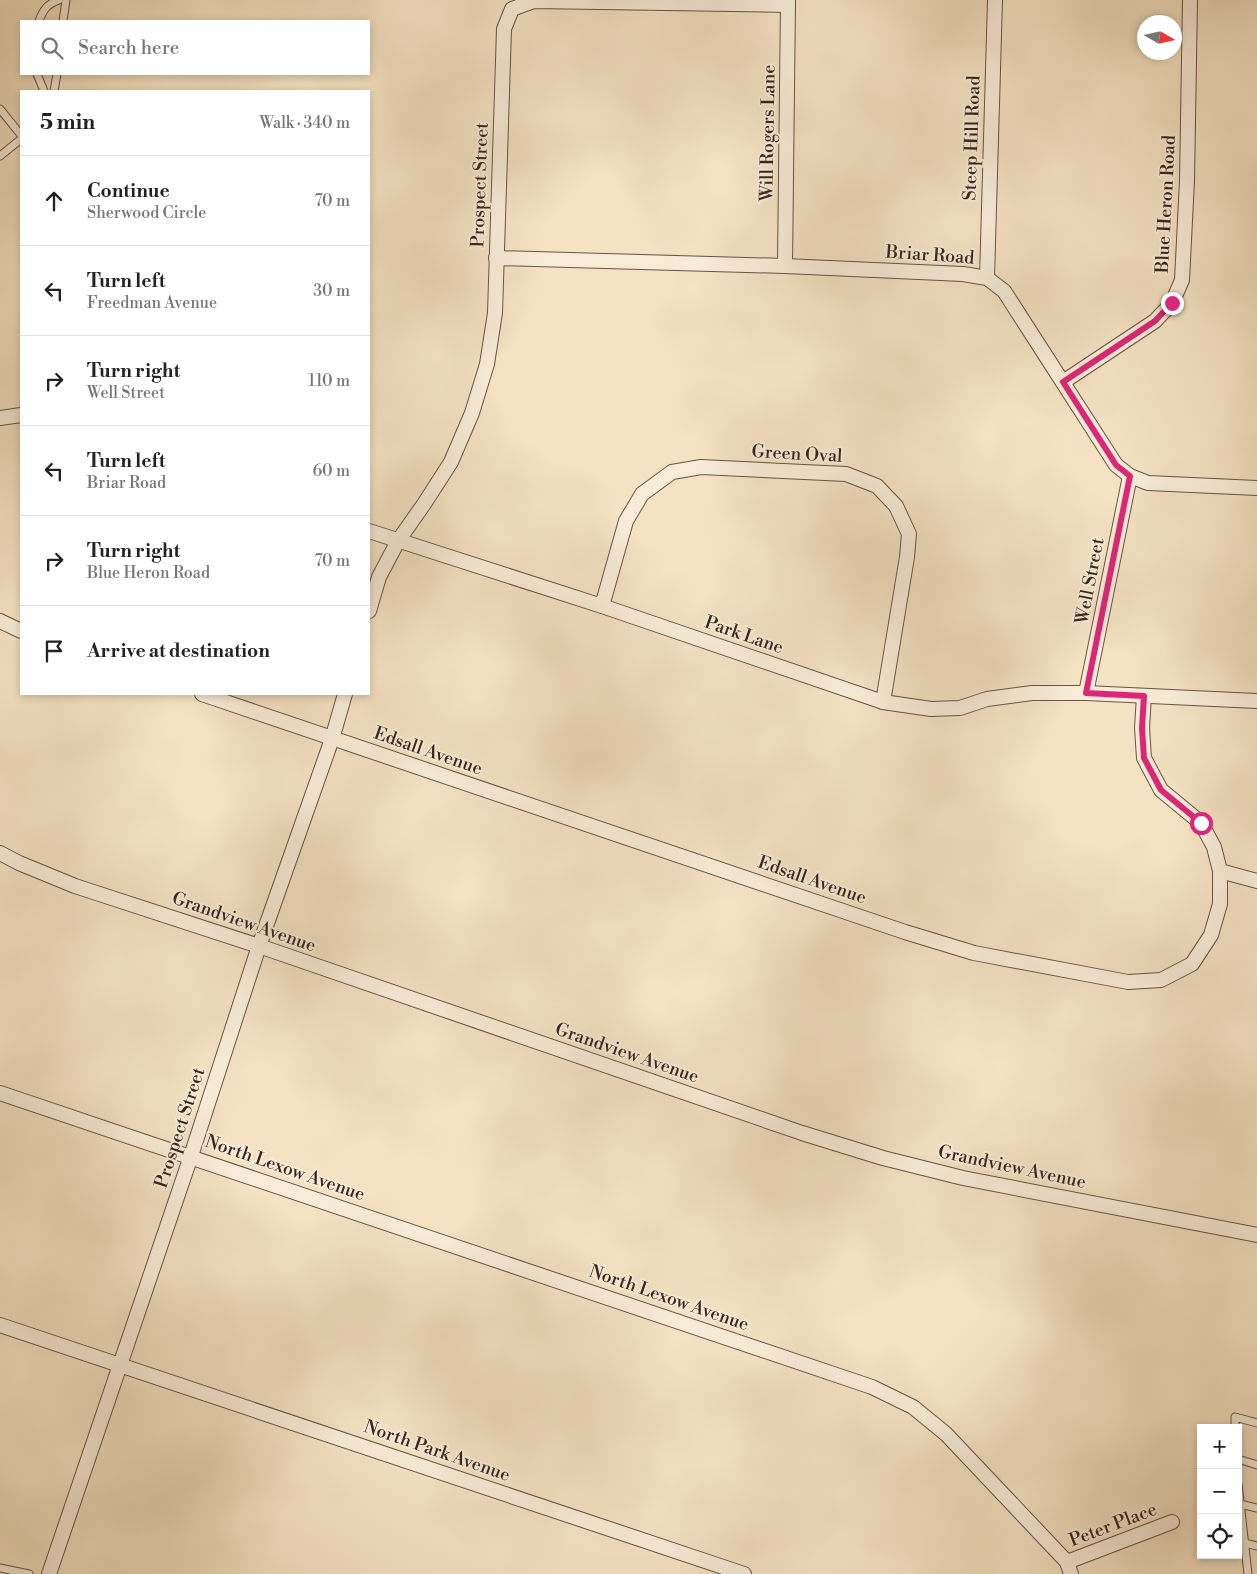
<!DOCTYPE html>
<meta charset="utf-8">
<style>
:root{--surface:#fff;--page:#f6f6f6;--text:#222;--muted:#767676;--line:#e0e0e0}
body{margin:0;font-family:"Libre Bodoni",serif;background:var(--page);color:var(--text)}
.controls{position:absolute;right:15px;bottom:15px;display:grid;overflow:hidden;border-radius:0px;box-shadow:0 2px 8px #0003}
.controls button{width:45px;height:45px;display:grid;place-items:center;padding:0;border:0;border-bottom:1px solid var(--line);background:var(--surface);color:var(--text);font:25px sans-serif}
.compass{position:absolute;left:1137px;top:15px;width:45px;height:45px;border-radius:50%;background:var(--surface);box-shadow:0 2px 8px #0003;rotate:99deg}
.stop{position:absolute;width:15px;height:15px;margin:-11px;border:4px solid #db2777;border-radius:50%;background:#fff}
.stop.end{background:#db2777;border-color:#fff;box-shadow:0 1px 5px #0008}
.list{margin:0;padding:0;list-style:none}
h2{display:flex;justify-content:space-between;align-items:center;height:65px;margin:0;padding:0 20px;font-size:21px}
h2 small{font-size:16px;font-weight:400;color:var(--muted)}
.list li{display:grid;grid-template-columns:32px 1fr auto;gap:15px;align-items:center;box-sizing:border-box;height:90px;padding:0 20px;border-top:1px solid var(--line)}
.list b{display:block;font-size:19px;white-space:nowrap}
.list p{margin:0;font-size:16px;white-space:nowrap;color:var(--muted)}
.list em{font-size:16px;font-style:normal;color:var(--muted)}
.icon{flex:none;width:28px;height:28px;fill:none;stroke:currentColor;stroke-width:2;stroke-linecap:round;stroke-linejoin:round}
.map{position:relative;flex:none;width:1257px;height:1574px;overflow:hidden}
.search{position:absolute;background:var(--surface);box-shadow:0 2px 8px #0003;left:20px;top:20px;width:350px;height:55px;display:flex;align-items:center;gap:12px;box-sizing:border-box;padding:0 18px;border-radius:0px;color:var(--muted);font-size:19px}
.panel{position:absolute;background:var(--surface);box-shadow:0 2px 8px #0003;left:20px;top:90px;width:350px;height:605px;border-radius:0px}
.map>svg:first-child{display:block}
</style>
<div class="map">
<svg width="1257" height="1574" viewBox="0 0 1257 1574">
<rect width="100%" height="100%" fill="#f4e2c3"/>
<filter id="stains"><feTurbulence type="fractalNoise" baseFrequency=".004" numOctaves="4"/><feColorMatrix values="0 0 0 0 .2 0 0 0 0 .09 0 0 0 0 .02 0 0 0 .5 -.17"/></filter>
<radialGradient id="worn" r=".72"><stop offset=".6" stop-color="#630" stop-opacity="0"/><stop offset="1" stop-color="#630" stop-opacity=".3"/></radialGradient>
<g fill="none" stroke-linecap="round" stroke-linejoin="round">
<defs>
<g id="service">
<path d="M39,21C43,10 47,4 59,0"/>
<polyline points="63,21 66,0"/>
<polyline points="37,74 44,91"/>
<polyline points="54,91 57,74"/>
<polyline points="0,109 21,135"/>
<polyline points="0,156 21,139"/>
<polyline points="1235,1428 1235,1417 1257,1423"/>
<polyline points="1238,1459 1257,1465"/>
<polyline points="1238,1484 1248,1574"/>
<polyline points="1240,1504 1257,1508"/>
<polyline points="1245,1543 1257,1546"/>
<polyline points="0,1568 29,1574"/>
</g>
<g id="minor">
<polyline points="496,258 785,266 963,274 987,278 1004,291 1116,465 1130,476 1148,483 1257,488"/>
<polyline points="785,266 788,0"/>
<polyline points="987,278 995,0"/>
<polyline points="1063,382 1155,321 1172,303 1182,280 1187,181 1190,0"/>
<polyline points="0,418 21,415"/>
<polyline points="369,531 602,606 883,702 931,709 960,708 987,699 1032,693 1086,693 1257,701"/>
<polyline points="602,606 626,521 642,494 672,472 701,467 846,474 877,486 896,506 909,534 907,557 883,702"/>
<polyline points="369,611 379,577 398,541 424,504 451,462 472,413 487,364 495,313 504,29 512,9 534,1 788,5"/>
<polyline points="0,621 21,631"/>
<polyline points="1086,693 1130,476"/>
<polyline points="202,694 905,932 974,953 1128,982 1161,980 1192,964 1211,935 1220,904 1220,871 1214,847 1201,823 1161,790 1144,758 1142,728 1144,696"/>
<polyline points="0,853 19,863 75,886 259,946 802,1133 883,1158 963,1178 1257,1235"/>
<polyline points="1220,871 1257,881"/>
<polyline points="0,1093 872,1387 913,1407 946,1434 1067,1562 1071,1574"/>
<polyline points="0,1325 744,1574"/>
<polyline points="1067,1562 1172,1522"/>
<polyline points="49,1574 191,1156 259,946 332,739 345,694"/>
</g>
</defs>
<use href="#service" stroke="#685445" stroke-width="9"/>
<use href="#minor" stroke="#685445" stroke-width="16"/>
<use href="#service" stroke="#f8ecd8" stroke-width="7"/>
<use href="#minor" stroke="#f8ecd8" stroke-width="14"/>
</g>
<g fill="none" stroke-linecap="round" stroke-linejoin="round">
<polyline stroke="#db2777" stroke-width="6" points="1172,303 1155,321 1063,382 1116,465 1130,476 1086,693 1144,696 1142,728 1144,758 1161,790 1201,823"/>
</g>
<g text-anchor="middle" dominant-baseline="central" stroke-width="4" stroke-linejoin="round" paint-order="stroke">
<g font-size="18" fill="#39251b" stroke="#f8ecd8">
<text transform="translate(768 133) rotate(-89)">Will Rogers Lane</text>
<text transform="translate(972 138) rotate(-88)">Steep Hill Road</text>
<text transform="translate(480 185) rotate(-88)">Prospect Street</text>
<text transform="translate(1166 204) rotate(-87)">Blue Heron Road</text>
<text transform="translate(930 255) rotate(4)">Briar Road</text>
<text transform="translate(797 454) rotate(3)">Green Oval</text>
<text transform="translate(1090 581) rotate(-79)">Well Street</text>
<text transform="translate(744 635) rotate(19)">Park Lane</text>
<text transform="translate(428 751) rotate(19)">Edsall Avenue</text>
<text transform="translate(812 880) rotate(19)">Edsall Avenue</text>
<text transform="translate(244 922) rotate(19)">Grandview Avenue</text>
<text transform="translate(627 1053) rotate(19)">Grandview Avenue</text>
<text transform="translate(180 1128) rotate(-72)">Prospect Street</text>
<text transform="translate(1012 1167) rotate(12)">Grandview Avenue</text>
<text transform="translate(285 1168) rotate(19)">North Lexow Avenue</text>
<text transform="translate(669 1298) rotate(19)">North Lexow Avenue</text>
<text transform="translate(437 1451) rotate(19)">North Park Avenue</text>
<text transform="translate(1113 1525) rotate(-21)">Peter Place</text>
</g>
</g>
<rect width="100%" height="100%" filter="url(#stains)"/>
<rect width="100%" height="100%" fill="url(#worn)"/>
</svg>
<div class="controls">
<button>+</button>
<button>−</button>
<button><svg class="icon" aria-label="locate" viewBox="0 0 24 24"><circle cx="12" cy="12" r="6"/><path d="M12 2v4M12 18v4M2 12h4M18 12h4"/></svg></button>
</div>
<svg class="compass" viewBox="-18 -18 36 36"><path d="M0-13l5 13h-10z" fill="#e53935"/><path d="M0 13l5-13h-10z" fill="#767676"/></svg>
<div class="stop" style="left:1201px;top:823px"></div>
<div class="stop end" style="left:1172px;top:303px"></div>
<div class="search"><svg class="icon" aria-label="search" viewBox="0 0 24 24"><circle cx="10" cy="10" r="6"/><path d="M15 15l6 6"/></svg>Search here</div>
<section class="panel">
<h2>5 min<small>Walk · 340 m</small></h2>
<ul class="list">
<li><svg class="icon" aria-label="ahead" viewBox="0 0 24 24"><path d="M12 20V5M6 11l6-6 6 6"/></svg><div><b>Continue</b><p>Sherwood Circle</p></div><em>70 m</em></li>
<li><svg class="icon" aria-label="left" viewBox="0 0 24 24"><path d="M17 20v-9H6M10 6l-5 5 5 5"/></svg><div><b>Turn left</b><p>Freedman Avenue</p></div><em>30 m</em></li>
<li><svg class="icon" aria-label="right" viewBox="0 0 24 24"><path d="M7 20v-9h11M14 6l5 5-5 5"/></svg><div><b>Turn right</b><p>Well Street</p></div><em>110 m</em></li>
<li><svg class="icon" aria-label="left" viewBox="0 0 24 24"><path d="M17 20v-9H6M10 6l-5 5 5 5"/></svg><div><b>Turn left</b><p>Briar Road</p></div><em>60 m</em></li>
<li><svg class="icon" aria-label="right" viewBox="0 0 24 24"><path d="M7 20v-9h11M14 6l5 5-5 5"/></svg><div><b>Turn right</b><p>Blue Heron Road</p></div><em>70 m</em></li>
<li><svg class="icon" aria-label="arrive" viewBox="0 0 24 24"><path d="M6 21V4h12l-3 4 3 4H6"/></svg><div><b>Arrive at destination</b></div></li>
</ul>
</section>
</div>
